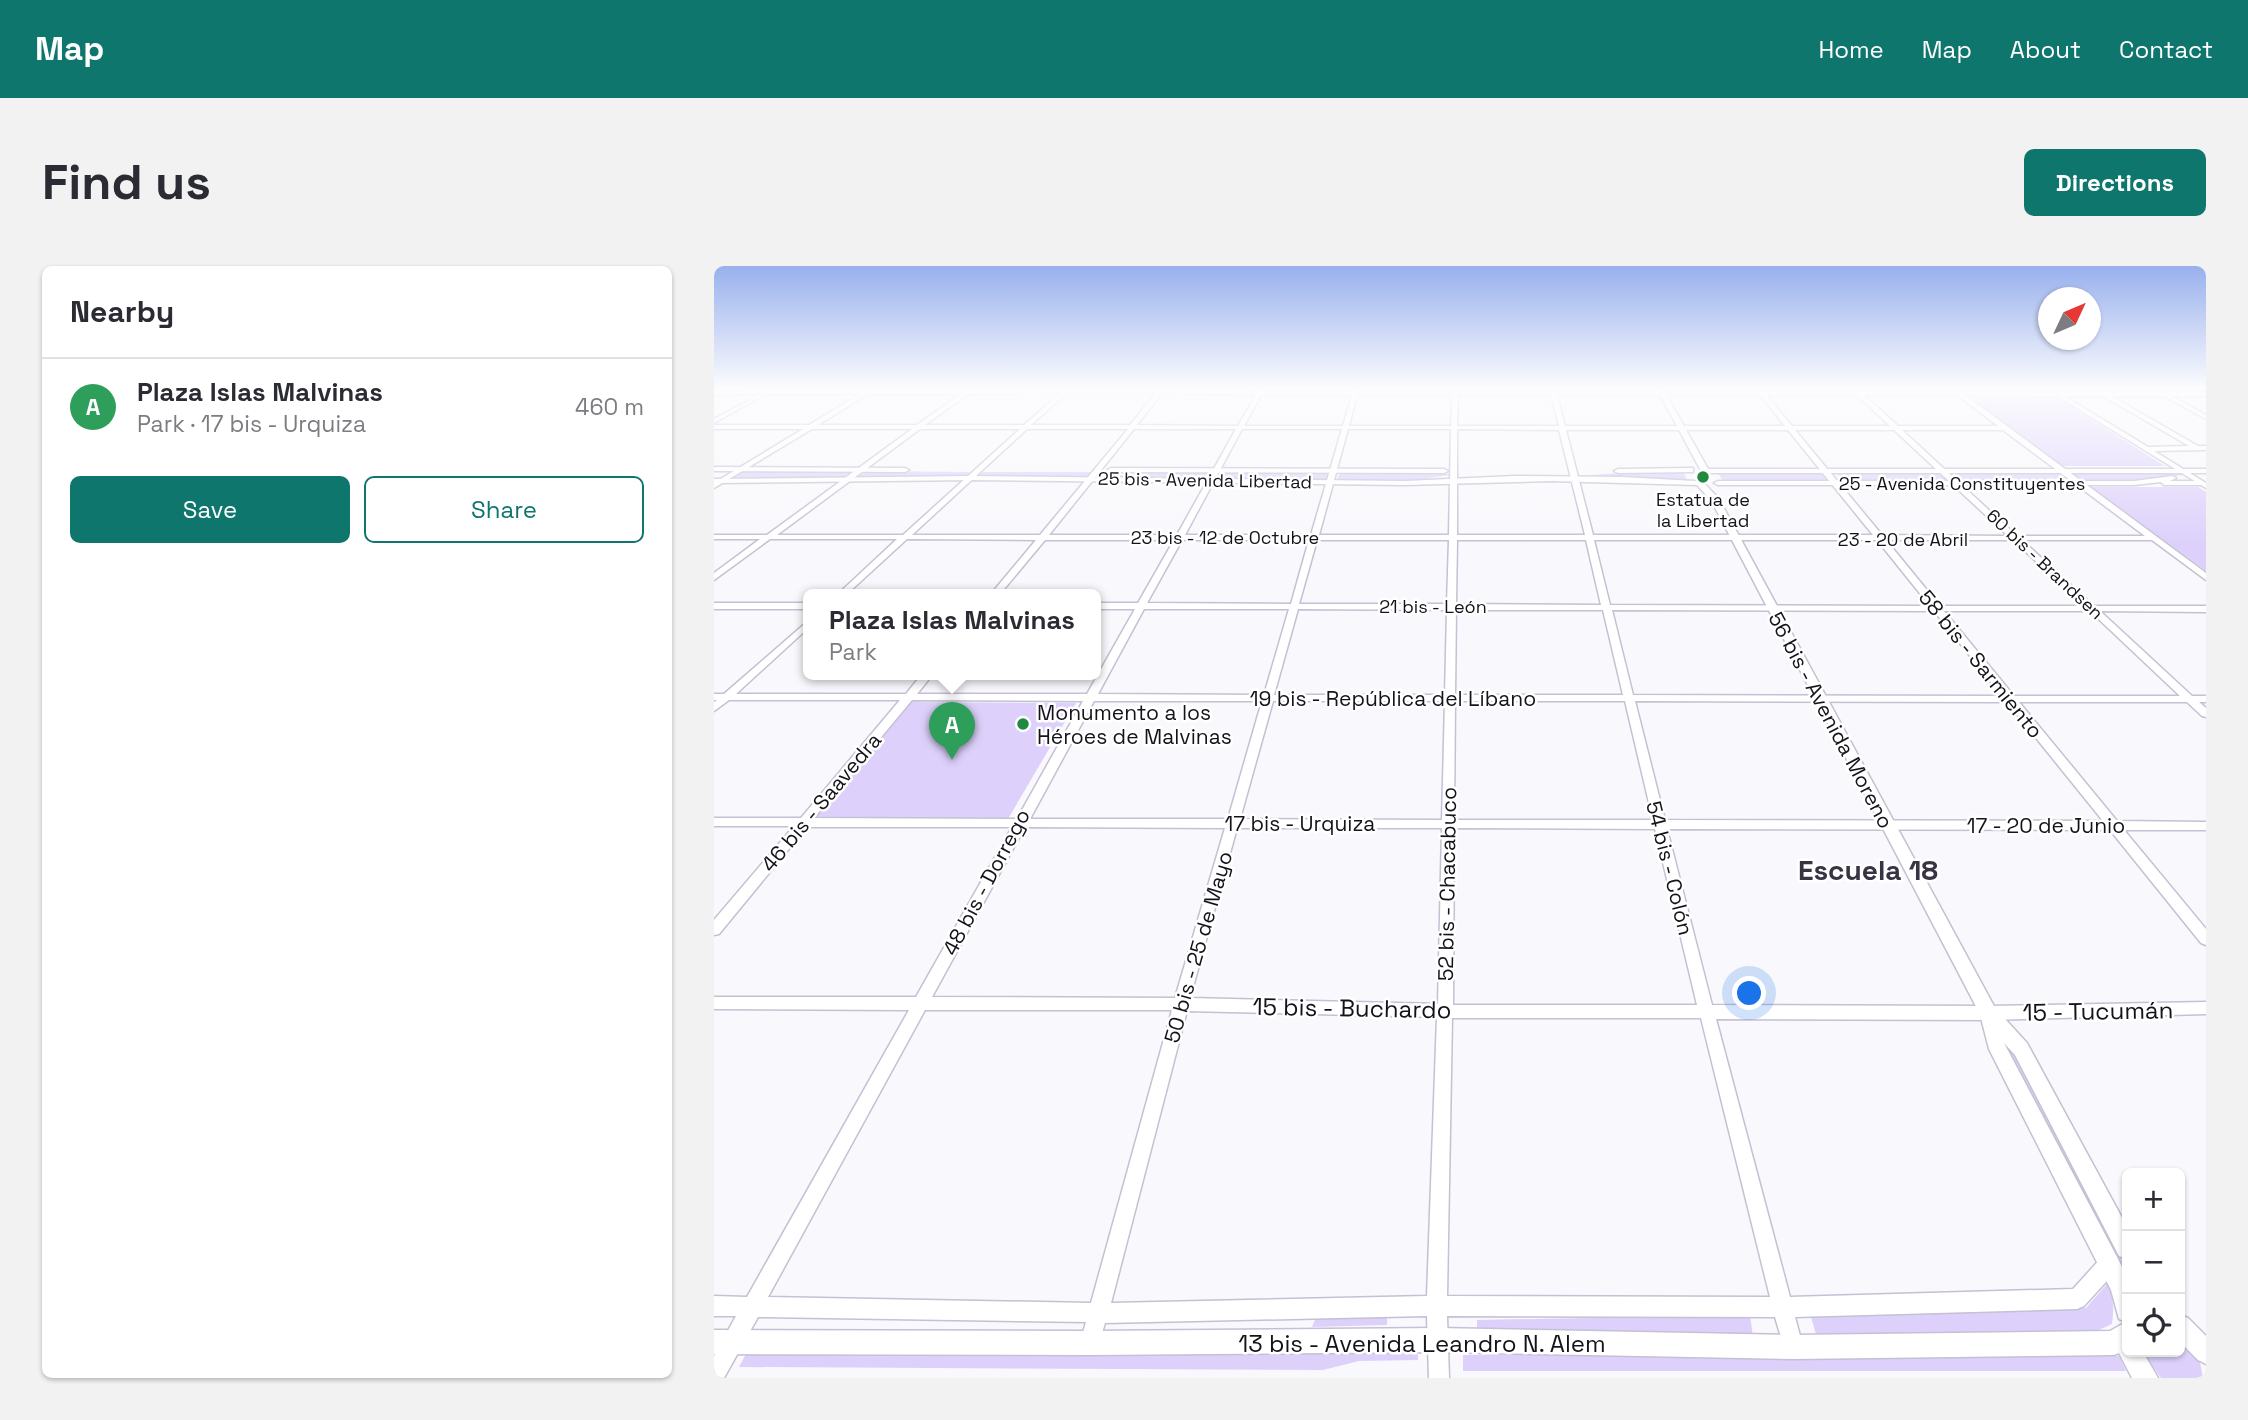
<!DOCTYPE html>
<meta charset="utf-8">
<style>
:root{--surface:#fff;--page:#f2f2f3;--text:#2b2b33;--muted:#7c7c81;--line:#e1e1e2;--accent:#0f766e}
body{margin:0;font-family:"Space Grotesk",sans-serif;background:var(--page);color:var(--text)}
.controls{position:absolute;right:21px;bottom:21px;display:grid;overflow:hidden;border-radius:10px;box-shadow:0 2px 5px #0004}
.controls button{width:63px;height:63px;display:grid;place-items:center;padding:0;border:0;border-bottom:2px solid var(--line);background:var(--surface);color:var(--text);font:35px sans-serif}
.compass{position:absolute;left:1324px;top:21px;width:63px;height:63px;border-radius:50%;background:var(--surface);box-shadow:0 2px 5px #0004;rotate:46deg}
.you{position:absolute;left:1036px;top:728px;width:24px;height:24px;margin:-18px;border:5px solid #fff;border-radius:50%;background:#1a73e8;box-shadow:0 0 0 10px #1a73e833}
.badge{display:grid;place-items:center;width:46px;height:46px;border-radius:50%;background:var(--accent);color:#fff;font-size:23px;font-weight:700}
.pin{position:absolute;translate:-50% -58px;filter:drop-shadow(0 2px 4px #0008)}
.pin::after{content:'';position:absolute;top:37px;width:24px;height:21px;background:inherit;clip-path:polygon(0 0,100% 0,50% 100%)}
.popup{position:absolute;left:89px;top:323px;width:298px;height:91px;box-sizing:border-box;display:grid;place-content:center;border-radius:10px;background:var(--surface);filter:drop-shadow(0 2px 5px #0005);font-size:23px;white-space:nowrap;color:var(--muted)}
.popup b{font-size:26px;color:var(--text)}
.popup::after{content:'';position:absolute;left:50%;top:100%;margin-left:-14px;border:14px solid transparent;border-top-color:var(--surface)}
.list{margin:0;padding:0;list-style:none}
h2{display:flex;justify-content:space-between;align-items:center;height:91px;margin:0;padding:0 28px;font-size:30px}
h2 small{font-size:23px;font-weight:400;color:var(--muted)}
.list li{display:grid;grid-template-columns:46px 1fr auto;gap:21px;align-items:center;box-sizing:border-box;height:98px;padding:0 28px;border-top:2px solid var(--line)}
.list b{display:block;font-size:26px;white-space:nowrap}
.list p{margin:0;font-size:23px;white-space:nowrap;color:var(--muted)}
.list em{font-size:23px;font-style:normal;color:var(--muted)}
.actions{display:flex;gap:14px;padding:21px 28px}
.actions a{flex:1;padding:16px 0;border:2px solid var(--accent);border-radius:10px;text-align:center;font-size:24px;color:var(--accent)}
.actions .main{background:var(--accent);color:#fff}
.icon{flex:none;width:38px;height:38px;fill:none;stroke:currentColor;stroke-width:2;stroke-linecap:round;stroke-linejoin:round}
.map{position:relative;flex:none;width:1492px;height:1112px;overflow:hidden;border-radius:10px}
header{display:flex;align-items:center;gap:42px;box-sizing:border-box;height:98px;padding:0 35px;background:var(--accent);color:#fff}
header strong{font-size:33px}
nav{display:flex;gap:38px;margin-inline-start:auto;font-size:24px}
.intro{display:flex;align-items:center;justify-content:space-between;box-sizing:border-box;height:168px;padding:0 42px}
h1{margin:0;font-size:49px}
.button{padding:18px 32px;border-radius:10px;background:var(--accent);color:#fff;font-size:24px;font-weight:700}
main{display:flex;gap:42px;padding:0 42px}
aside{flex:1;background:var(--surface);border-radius:10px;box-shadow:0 2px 5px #0004}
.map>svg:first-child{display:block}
</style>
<header>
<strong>Map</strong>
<nav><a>Home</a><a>Map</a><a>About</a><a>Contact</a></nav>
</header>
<div class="intro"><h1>Find us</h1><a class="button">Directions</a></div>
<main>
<aside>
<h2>Nearby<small></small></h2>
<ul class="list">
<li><span class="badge" style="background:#2e9e5b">A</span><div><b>Plaza Islas Malvinas</b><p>Park · 17 bis - Urquiza</p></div><em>460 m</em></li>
</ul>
<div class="actions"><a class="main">Save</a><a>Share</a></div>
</aside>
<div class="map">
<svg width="1492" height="1112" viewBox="0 0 1492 1112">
<rect width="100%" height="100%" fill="#f9f8fc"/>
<g fill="#ddd1fb">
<polygon points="1258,130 1341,131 1451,200 1347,200 1255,131"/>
<polygon points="30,205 138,205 127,213 18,213"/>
<polygon points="155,205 252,206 257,207 248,211 140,212"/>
<polygon points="488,205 496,207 493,212 487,214 385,210"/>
<polygon points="614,205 612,213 504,213 508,206"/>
<polygon points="269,206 377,206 373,211 264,211"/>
<polygon points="627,206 730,206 736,209 695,215 628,214 623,212"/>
<polygon points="917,206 963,206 970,207 973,214 866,210"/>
<polygon points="1004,207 1107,207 1114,216 1009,215"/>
<polygon points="1123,207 1226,207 1235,216 1130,215"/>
<polygon points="1240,207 1343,207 1355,216 1250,215"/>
<polygon points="1358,207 1464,207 1470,209 1418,216 1370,216"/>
<polygon points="1376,221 1484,221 1492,226 1492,305"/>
<polygon points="197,436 362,437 294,553 101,552"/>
<polygon points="1292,778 1297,778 1413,1003 1413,1016"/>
<path d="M1393,1018C1400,1031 1400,1044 1398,1058L1385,1064L1103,1072L1097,1051L1372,1042Z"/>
<polygon points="673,1049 673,1059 598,1061 602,1051"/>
<polygon points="1036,1049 1039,1071 763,1066 763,1054"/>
<polygon points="1466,1072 1486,1096 1489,1112 1447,1112 1429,1086 1466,1086"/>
<polygon points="704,1085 704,1094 645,1095 609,1104 25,1101 32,1088"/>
<polygon points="749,1089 1405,1090 1412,1105 749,1105"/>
</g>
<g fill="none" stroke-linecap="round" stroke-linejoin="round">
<defs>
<g id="minor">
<path d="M354,121L356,124L445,123L448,121L450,123L543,125L547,122L549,125H639L642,122L644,125L738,126L741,122L744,126H836L835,121H841L842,126H1044L1042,124L1045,122L1049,126H1140L1143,124L1146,126H1492V130H1457L1492,149V153L1450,130H1397L1484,180H1492V184L1440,185L1492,217V222L1343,130L1251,129L1492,307V314L1438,274H1308L1380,340H1492V346L1386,345L1478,430H1492V436H1485L1492,442V451L1488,450L1473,436H1305L1403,555L1492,556V564H1410L1492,663V679L1487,677L1396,564L953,563L998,739L1275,740L1492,736V748L1275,754L1002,753L1076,1031L1359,1023L1388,991L1395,988L1402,991L1405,998L1402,1005L1370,1040L1363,1043L1081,1051L1089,1081L1086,1088L1079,1091L1072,1088L1061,1051L733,1050L735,1112H715L713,1050L391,1057L383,1084L376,1087L369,1084L366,1077L372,1056L44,1051L10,1112H0V1090L22,1050H0V1030L33,1031L195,744L0,743V731H202L298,561H93L5,668L0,669V654L80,560H0V552H87L186,434H15L0,445V436L3,434H0V428H10L94,355V362L22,428H192L208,408H219L203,428H373L421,343H382V337H424L460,274H331L286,328H277L322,274L193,273L133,328H124L183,273H56L0,314V307L46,273H0V269H53L198,163H98L0,222V217L89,163H0V159H95L146,128H52L0,157V153L47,128L0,129V125L350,124ZM346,127L310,159H211L254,128ZM353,127H442L416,159H317ZM448,127L542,129L524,160L423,159ZM154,128H247L203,159H104ZM547,129H638L629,160H530ZM643,129H738L737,160H635ZM744,129H837L845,160H743ZM843,129H1046L1071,160H851ZM1052,129H1143L1176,160H1078ZM1150,129H1243L1284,160H1184ZM1350,130H1389L1475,180L1434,181ZM206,163H306L189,269H63ZM313,163H414L326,269H198ZM420,163H522L463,269H335ZM528,163H628L597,269H471ZM634,163H737L735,269H605ZM743,163L845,164L871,269H743ZM852,164H1074L1159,269H879ZM1081,164H1180L1294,270L1168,269ZM1188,164H1289L1431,270H1303ZM468,274H595L577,338L433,337ZM603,274H735L733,338H585ZM743,274H872L887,339L742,338ZM880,274H1163L1216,340L896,339ZM1172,274H1299L1370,340H1226ZM430,343H575L550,429L384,428ZM584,343L733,344L731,429H560ZM742,344H889L909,429H741ZM898,344L1220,345L1288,430L919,429ZM1230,345H1376L1466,430H1300ZM198,434L369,435L303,553L100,552ZM380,435H548L514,553H316ZM559,435H731L728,554L526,553ZM741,435H911L939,554H740ZM921,435L1293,436L1389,555L951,554ZM311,561L511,562L461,732L218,731ZM523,562H728L724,738L476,732ZM740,562L941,563L983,739H739ZM211,744H458L377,1037L54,1031ZM473,745L723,751L713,1030L397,1037ZM738,752H987L1056,1031L733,1030Z"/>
<rect x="0" y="337" width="94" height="6"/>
</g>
<g id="major">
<polygon points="942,121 948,121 994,203 1492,203 1492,207 995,207 986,203"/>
<polygon points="0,201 191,202 195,204 191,206 0,205"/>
<polygon points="397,202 730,203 734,205 730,207 394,206 393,204"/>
<polygon points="976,202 979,202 979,206 904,207 900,205 904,203"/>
<polygon points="256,210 691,215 800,210 909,211 981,215 990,217 1005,233 1281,742 1313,777 1413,961 1413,993 1405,990 1301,789 1290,777 1413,1010 1413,1056 1405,1053 1397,1024 1275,783 1266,748 997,234 983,219 836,215 691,219 256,214 0,217 0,213"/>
<polygon points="1458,210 1462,212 1456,215 1487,215 1491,217 1487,219 1450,219 1447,216 1420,219 1004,219 1000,217 1004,215 1420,215"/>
<polygon points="1466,1049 1474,1052 1492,1070 1492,1098 1484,1094 1466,1076"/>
<polygon points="1412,1056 1413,1086 1429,1086 1444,1112 1418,1112 1405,1087 1400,1089 1079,1093 725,1086 376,1089 0,1088 0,1064 376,1065 725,1062 1079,1069 1396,1065"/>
</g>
</defs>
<use href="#minor" stroke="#c5c0d3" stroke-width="3"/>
<use href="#major" stroke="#c5c0d3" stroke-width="3"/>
<use href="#minor" fill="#fff" fill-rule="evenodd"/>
<use href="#major" fill="#fff" fill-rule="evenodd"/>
</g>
<linearGradient id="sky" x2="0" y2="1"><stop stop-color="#98b0ed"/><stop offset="0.44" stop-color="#fcfcfe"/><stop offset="1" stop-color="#fcfcfe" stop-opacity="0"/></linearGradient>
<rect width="1492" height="277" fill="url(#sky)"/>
<g fill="#218a40" stroke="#fff" stroke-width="2.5">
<circle cx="989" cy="211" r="7"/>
<circle cx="309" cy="458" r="7"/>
</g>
<g text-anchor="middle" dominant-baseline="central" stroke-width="5" stroke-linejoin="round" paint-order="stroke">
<g font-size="18" fill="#141319" stroke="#fff">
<text transform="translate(491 214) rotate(1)">25 bis - Avenida Libertad</text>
<text x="1248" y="217">25 - Avenida Constituyentes</text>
<text x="511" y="271">23 bis - 12 de Octubre</text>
<text x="1189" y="273">23 - 20 de Abril</text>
<text transform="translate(1331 298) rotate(43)">60 bis - Brandsen</text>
<text x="719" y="340">21 bis - León</text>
</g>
<g font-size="18" fill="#141319" stroke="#fff">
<text x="989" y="233">Estatua de<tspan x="989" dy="21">la Libertad</tspan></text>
</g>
<g font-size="21" fill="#141319" stroke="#fff">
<text transform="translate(1267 398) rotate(51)">58 bis - Sarmiento</text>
<text x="679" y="432">19 bis - República del Líbano</text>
<text transform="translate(1117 454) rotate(62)">56 bis - Avenida Moreno</text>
<text transform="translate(107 536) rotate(-50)">46 bis - Saavedra</text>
<text x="586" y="557">17 bis - Urquiza</text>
<text x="1332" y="559">17 - 20 de Junio</text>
<text transform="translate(956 602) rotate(76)">54 bis - Colón</text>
<text transform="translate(272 616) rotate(-62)">48 bis - Dorrego</text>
<text transform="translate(733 618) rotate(-89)">52 bis - Chacabuco</text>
<text transform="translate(484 681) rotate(-74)">50 bis - 25 de Mayo</text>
</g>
<g font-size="21" fill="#141319" stroke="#fff" text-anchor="start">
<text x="323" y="446">Monumento a los<tspan x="323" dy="24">Héroes de Malvinas</tspan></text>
</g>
<g font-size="24" fill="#141319" stroke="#fff">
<text transform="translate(638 742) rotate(1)">15 bis - Buchardo</text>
<text transform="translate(1384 745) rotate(-1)">15 - Tucumán</text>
<text x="708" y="1077">13 bis - Avenida Leandro N. Alem</text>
</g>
<g font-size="28" font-weight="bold" fill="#383443" stroke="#fff">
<text x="1154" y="604">Escuela 18</text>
</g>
</g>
</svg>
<div class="controls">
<button>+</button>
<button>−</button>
<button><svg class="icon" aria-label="locate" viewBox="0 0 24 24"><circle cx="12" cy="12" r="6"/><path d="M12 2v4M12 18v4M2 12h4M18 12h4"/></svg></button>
</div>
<svg class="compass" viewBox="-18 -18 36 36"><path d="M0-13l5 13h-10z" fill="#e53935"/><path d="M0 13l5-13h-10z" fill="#7c7c81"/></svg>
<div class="you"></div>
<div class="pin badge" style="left:238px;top:494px;background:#2e9e5b">A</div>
<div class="popup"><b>Plaza Islas Malvinas</b>Park</div>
</div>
</main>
